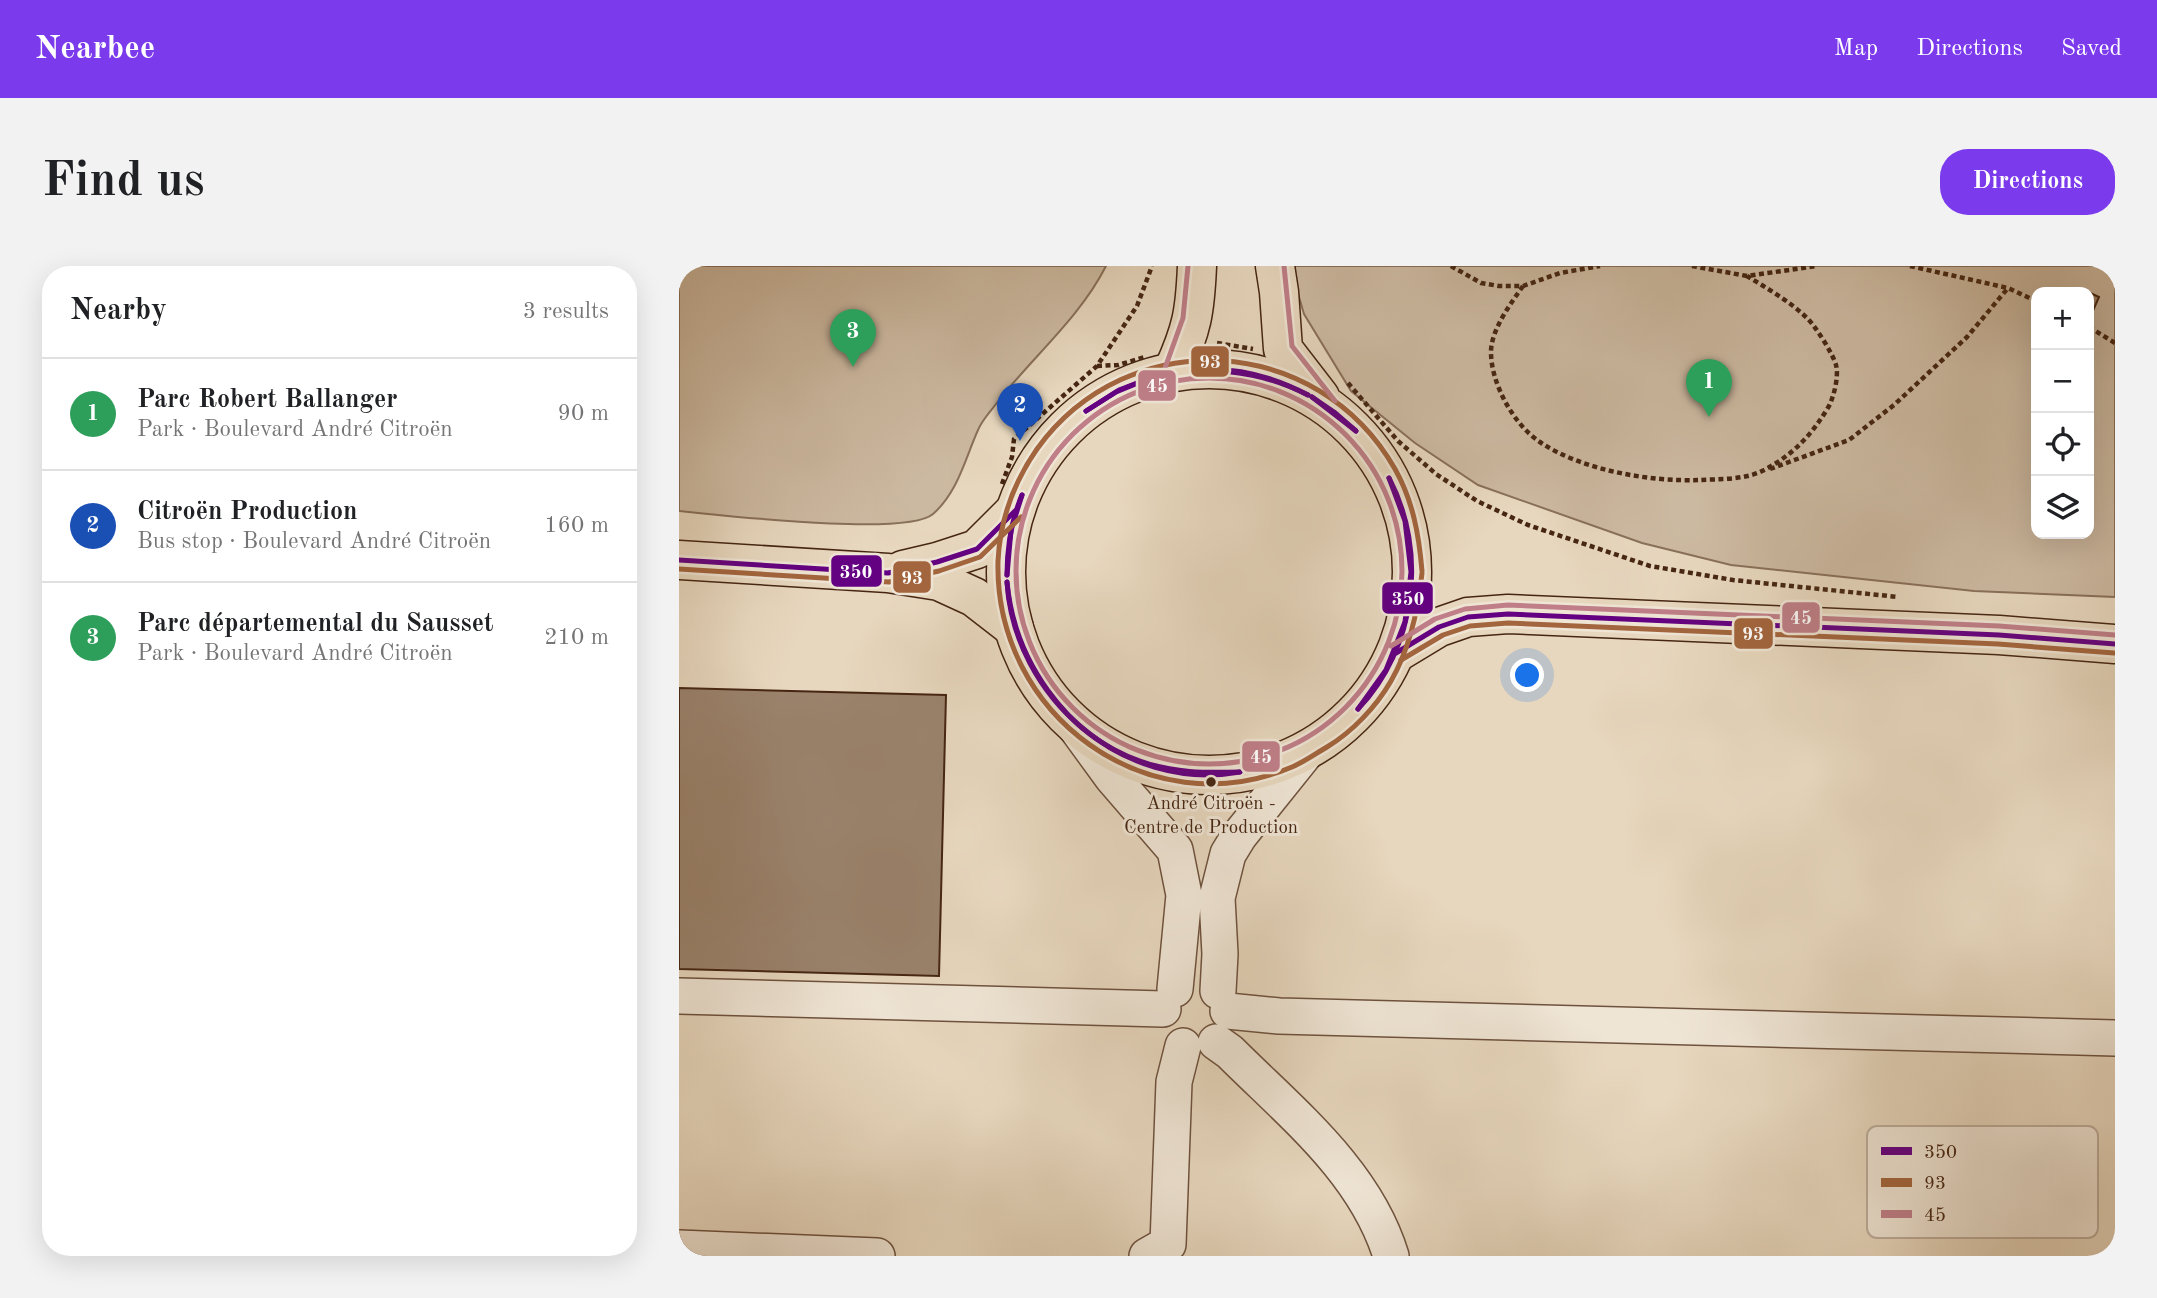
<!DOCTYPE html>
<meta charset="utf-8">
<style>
:root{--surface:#fff;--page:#f2f2f2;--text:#202124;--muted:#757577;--line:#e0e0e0;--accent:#7c3aed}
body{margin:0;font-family:"Old Standard TT",serif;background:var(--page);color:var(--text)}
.controls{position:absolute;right:21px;top:21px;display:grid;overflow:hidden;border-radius:14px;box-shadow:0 7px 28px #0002}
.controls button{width:63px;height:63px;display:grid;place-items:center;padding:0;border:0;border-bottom:2px solid var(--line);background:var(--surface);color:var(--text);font:35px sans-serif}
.you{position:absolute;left:849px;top:410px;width:24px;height:24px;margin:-18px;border:5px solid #fff;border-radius:50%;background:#1a73e8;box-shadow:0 0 0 10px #1a73e833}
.badge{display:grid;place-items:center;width:46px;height:46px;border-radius:50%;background:var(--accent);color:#fff;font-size:23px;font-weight:700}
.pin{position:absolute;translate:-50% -58px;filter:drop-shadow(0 2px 4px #0008)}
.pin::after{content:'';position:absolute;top:37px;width:24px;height:21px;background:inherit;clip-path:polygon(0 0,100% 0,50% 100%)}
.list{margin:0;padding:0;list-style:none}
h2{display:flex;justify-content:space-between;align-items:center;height:91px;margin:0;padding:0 28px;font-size:30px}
h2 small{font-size:23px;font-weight:400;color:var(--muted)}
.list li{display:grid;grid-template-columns:46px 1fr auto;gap:21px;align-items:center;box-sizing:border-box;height:112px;padding:0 28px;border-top:2px solid var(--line)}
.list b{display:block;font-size:26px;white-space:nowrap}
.list p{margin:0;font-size:23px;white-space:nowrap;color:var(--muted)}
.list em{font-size:23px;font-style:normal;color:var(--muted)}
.icon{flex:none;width:38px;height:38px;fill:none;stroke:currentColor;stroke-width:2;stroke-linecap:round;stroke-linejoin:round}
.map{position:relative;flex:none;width:1436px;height:990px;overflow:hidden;border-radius:28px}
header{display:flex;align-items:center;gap:42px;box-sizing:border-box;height:98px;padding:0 35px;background:var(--accent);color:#fff}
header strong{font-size:33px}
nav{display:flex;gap:38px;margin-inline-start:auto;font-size:24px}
.intro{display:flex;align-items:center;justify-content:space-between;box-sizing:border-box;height:168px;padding:0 42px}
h1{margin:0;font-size:49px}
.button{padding:18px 32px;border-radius:28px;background:var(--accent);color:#fff;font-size:24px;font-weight:700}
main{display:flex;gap:42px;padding:0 42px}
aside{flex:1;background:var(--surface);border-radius:28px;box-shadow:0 7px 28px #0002}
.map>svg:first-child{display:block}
</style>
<header>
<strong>Nearbee</strong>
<nav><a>Map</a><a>Directions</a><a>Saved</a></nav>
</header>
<div class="intro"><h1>Find us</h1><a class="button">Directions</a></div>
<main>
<aside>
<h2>Nearby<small>3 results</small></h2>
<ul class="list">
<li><span class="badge" style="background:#2e9e5b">1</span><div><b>Parc Robert Ballanger</b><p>Park · Boulevard André Citroën</p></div><em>90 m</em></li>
<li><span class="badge" style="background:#1a4fb4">2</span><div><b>Citroën Production</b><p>Bus stop · Boulevard André Citroën</p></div><em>160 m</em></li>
<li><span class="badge" style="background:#2e9e5b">3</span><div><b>Parc départemental du Sausset</b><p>Park · Boulevard André Citroën</p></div><em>210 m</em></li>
</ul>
</aside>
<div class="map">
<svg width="1436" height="990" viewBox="0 0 1436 990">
<rect width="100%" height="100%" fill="#e7d7be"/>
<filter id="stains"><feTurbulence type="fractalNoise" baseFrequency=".00286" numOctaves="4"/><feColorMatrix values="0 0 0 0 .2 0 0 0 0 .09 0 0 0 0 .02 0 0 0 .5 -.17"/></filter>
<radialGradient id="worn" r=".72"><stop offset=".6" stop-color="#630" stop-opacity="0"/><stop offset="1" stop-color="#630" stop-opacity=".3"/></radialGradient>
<g fill="#ccb9a1" stroke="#89705a" stroke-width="2" fill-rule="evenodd">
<path d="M0,0H427C400,53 353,91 317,138C311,146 303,154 299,164C286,193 279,226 254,248C227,271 43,249 0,245Z"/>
<path d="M611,0H1436V331L1295,325L1052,299L963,277L799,219L736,177L672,125L625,48ZM1357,26H1410V268H1357Z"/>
</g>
<g fill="#9a826c" stroke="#462613" stroke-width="2">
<polygon points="1407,25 1420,31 1413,47 1410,46 1410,26"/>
<polygon points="0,422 267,429 260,710 0,703"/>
</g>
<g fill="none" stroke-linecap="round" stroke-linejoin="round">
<defs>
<g id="minor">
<polyline points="390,452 433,511 496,584 505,629 496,723"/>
<polyline points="539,725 541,688 538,632 549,588 560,570 629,484"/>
<polyline points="0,730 484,743"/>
<polyline points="549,745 600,750 1436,772"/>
<path d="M537,776L551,786C612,847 686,905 712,990"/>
<polyline points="0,982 198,990"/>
<polyline points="468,990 489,978 495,816 504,780"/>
</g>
<g id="major">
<polyline points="596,0 600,26 604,83 641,131"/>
<circle cx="530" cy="306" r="203"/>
<path d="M494,105C513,63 516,46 518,0"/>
<polyline points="0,294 209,307 260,315 295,331 335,362"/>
<polyline points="224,304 258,296 298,283 336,245"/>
<polyline points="717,387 760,361 789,351 829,348 1320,369 1436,378"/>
</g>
</defs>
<use href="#minor" stroke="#6e523e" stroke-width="38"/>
<use href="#major" stroke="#462613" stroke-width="41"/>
<g stroke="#462613" stroke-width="4.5" stroke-dasharray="5 3.5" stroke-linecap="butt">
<polyline points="772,0 802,17 820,20 844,20 881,7 921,0"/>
<polyline points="1013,0 1068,10 1138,0"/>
<polyline points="1231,0 1329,22 1357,35"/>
<path d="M844,20C832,37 812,64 812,86C812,118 835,159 861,176C902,204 971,216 1020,214C1039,213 1065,214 1083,205C1113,190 1133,169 1150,140C1155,130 1160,110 1157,99C1154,88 1137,61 1129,53C1112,36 1089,23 1068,10"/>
<polyline points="1410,61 1436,77"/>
<polyline points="538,77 574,83"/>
<polyline points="418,100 439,99 466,91"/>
<polyline points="669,117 719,175 757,208 798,235 849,259 971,300 1054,314 1219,331"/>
<polyline points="666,145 678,166"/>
<polyline points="1091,203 1170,174 1215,139 1288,71 1329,22"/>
<polyline points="323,218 333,191 335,173 418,100 458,40 473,0"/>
</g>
<use href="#minor" stroke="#efe5d5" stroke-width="35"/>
<use href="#major" stroke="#e7d7be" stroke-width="38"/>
<defs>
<g id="bus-1">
<path d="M515,104C556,104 592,110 629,129"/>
<path d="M515,104C555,100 593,110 629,129"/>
<polyline points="633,131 655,146 677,165"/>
<polyline points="633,131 677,165"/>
<polyline points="407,145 440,124 471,112"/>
<polyline points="407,145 437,126 471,112"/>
<polyline points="0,294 209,307 258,296 298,283 336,245"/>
<path d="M328,309C328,281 332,255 343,229"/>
<polyline points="328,309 332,264 343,229"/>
<path d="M328,316C335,393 386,469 461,495C494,507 527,507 561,506"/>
<path d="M328,316C335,431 444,527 561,506"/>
<polyline points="717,387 760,361 789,351 829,348 1320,369 1436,378"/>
<polyline points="679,443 707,404 726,356 732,306 726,255 710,212"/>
<path d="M679,443C737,382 749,286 710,212"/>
</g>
<g id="bus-2">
<polyline points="0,303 210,316 260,305 301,291 342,251"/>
<path d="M743,307C739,345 731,382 712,415C697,441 673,466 648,481C636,488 625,496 613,501C469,562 315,449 319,295C321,254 335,216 358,183C449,57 639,67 716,203C734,235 740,269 743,305"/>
<polyline points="722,394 764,369 791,360 829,357 1319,378 1435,387"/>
</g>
<g id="bus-3">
<polyline points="605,0 613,80 656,135"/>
<polyline points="486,102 504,52 509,0"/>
<circle cx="530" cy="305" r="193"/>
<polyline points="712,380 756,353 786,343 829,339 1320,360 1436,369"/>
</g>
</defs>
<use href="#bus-1" stroke="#efe5d5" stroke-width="10"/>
<use href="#bus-2" stroke="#efe5d5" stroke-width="10"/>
<use href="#bus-3" stroke="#efe5d5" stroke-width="10"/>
<use href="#bus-1" stroke="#640082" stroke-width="5"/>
<use href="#bus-2" stroke="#a3653d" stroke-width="5"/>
<use href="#bus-3" stroke="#bf7e88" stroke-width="5"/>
</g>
<circle fill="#462613" stroke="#efe5d5" stroke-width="2.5" cx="532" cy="516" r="6"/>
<g text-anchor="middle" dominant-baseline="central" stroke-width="6" stroke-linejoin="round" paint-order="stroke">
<g font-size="19" fill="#462613" stroke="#efe5d5">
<text x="532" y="538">André Citroën -<tspan x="532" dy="24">Centre de Production</tspan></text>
</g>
</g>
<rect x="1188" y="860" width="231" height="112" rx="10" fill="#efe5d5" stroke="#bcac9b" stroke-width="2"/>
<rect x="1202" y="881" width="31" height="8" fill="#640082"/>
<rect x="1202" y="912" width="31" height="9" fill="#a3653d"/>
<rect x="1202" y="944" width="31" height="8" fill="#bf7e88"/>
<g font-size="19" fill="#462613">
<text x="1245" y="892">350</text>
<text x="1245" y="923">93</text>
<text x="1245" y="955">45</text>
</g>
<g stroke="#efe5d5" stroke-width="2.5">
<rect x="511" y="79" width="40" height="33" rx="7" fill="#a3653d"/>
<rect x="458" y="103" width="40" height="33" rx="7" fill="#bf7e88"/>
<rect x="151" y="288" width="53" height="34" rx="7" fill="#640082"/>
<rect x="213" y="294" width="40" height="34" rx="7" fill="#a3653d"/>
<rect x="702" y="315" width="53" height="34" rx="7" fill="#640082"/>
<rect x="1102" y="335" width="40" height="33" rx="7" fill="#bf7e88"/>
<rect x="1054" y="351" width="41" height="33" rx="7" fill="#a3653d"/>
<rect x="562" y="474" width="40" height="33" rx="7" fill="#bf7e88"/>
</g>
<g font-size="19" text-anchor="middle" font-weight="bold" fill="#fff">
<text x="531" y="102">93</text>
<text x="478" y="126">45</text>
<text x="177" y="312">350</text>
<text x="233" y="318">93</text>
<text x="729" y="339">350</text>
<text x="1122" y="358">45</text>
<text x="1074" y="374">93</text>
<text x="582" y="497">45</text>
</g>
<rect width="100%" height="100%" filter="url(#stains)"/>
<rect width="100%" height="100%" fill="url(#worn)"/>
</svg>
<div class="controls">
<button>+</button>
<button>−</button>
<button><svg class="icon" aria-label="locate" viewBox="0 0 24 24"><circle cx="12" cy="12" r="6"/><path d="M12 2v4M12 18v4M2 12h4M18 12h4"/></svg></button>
<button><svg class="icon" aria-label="layers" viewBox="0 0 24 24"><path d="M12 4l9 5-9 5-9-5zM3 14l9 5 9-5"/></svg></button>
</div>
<div class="you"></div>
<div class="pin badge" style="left:1030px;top:151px;background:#2e9e5b">1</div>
<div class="pin badge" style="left:341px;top:175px;background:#1a4fb4">2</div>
<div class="pin badge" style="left:174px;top:101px;background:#2e9e5b">3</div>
</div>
</main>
